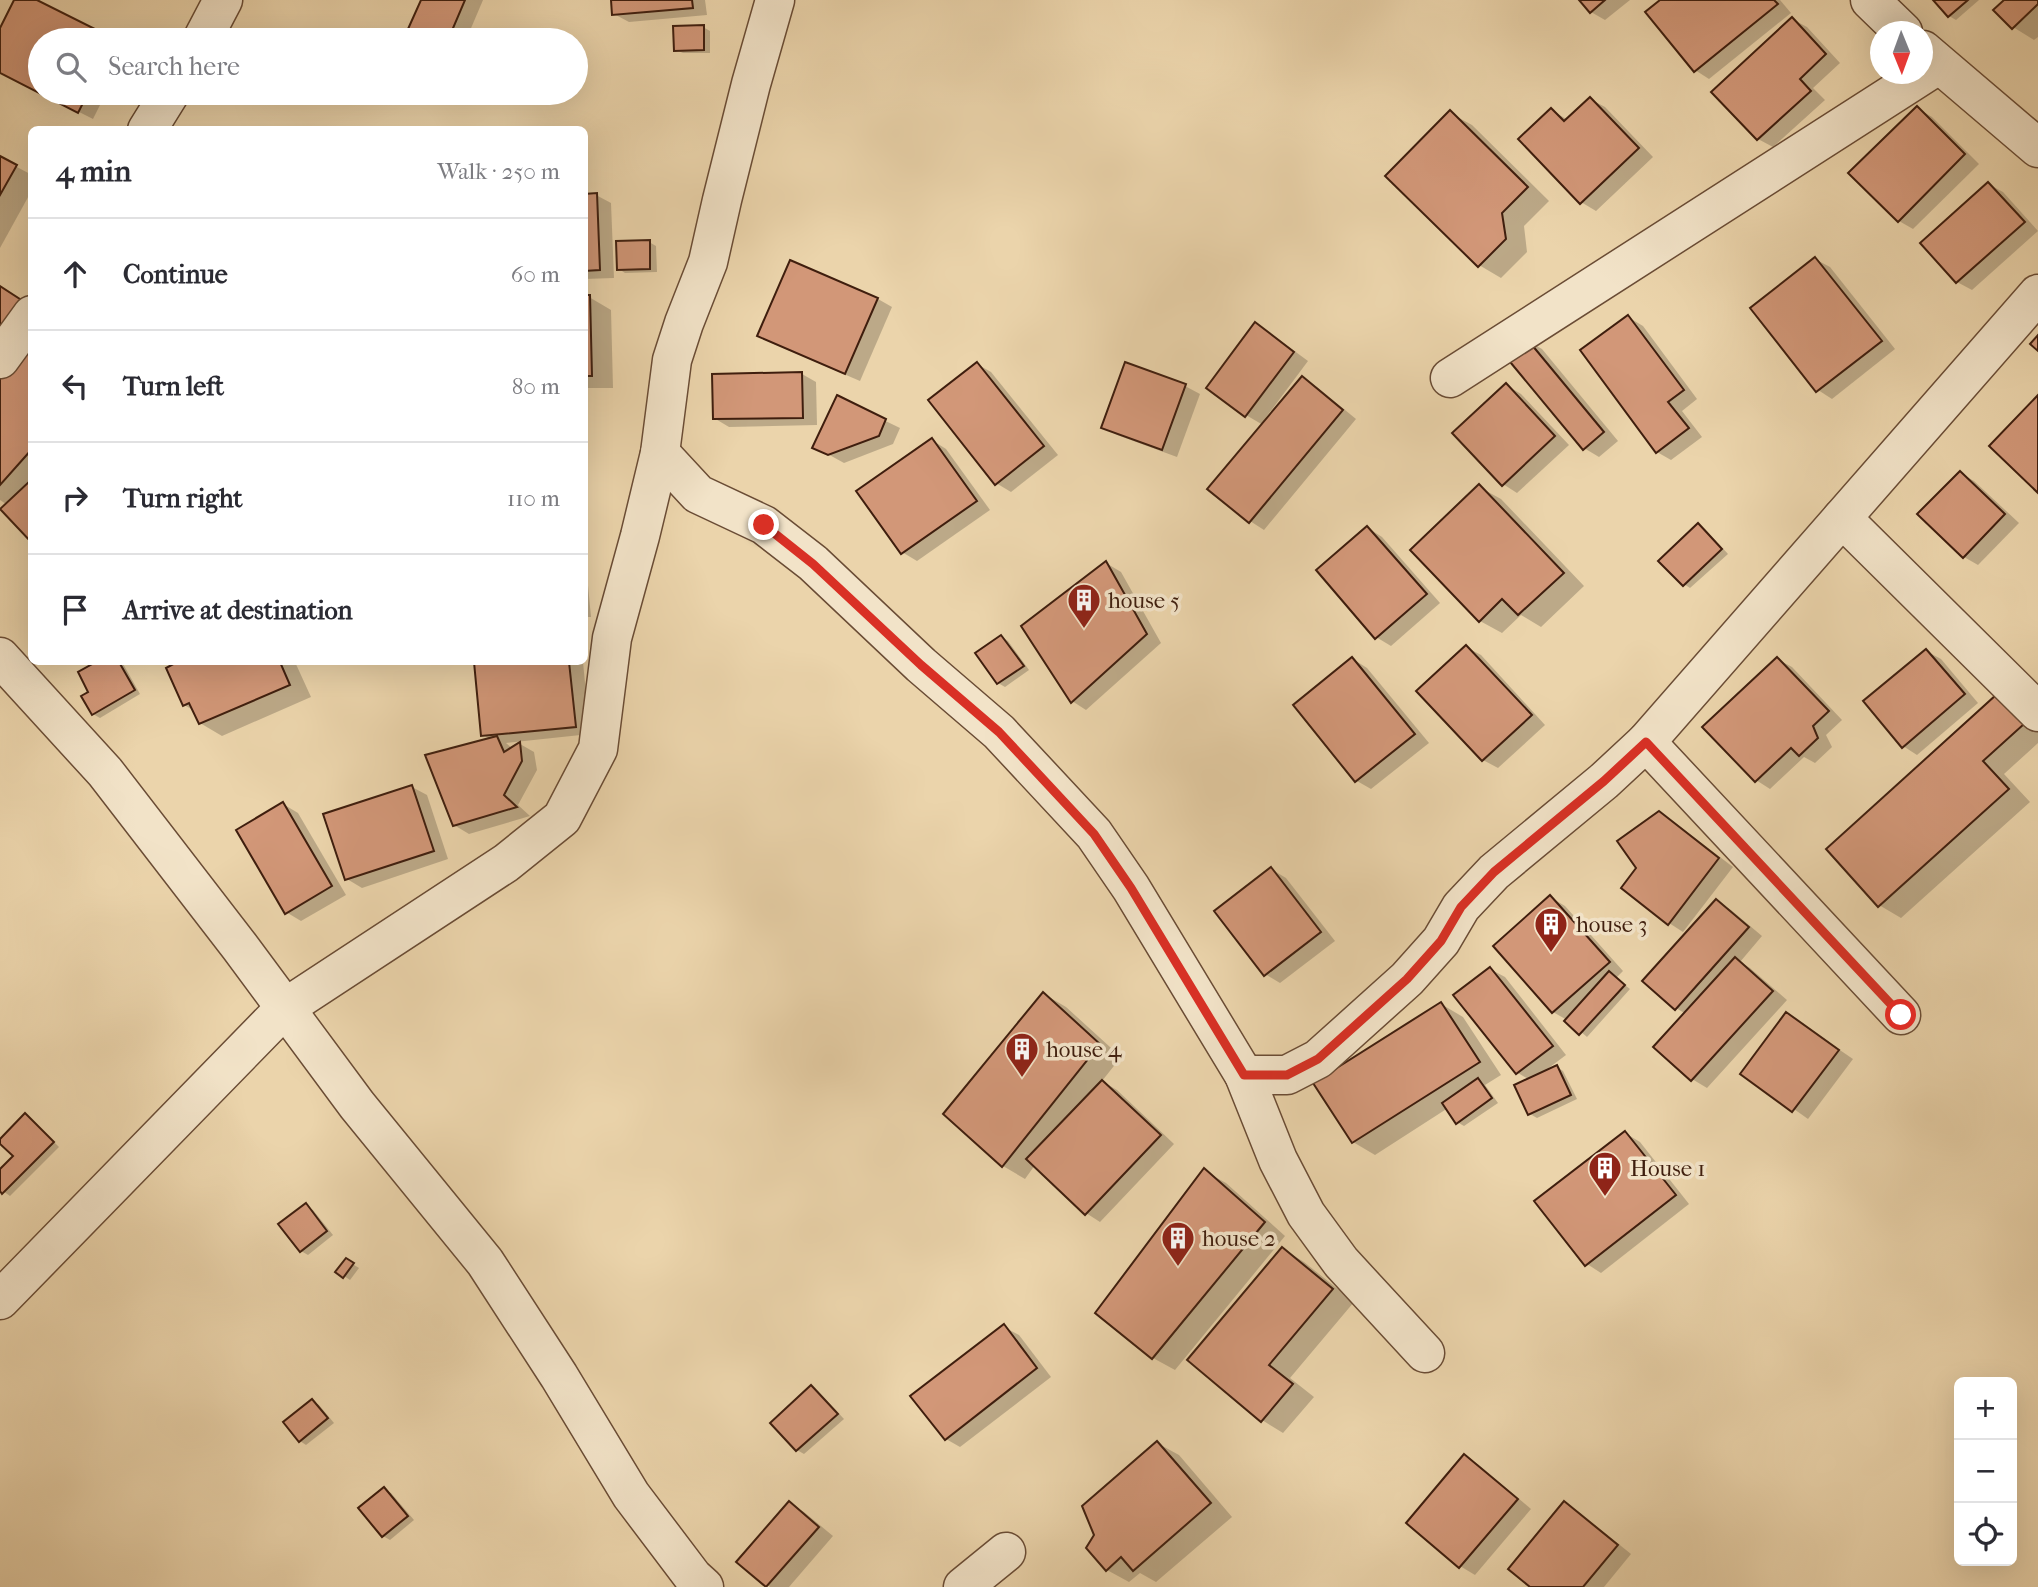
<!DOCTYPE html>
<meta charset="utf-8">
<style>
:root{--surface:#fff;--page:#f7f7f7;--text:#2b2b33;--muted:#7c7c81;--line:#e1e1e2}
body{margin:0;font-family:"IM FELL French Canon",serif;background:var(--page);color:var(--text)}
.controls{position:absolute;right:21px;bottom:21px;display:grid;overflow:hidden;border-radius:10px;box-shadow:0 7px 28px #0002}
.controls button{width:63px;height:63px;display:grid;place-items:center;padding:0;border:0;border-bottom:2px solid var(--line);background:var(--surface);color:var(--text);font:35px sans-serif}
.compass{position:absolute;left:1870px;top:21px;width:63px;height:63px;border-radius:50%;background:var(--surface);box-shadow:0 7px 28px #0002;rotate:179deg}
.stop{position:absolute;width:21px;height:21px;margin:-16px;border:5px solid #d93025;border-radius:50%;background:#fff}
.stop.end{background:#d93025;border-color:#fff;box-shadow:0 2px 7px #0008}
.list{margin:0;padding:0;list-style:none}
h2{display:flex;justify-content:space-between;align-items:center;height:91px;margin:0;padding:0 28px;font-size:30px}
h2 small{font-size:23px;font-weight:400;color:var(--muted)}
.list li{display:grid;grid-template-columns:46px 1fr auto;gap:21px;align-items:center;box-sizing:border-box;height:112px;padding:0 28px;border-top:2px solid var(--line)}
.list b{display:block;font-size:26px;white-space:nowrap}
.list em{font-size:23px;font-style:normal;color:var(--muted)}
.icon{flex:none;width:38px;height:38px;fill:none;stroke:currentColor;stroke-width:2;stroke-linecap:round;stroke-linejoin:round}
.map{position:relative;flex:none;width:2038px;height:1587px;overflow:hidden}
.search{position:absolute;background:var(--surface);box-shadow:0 7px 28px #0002;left:28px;top:28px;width:560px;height:77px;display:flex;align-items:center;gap:18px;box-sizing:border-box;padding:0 24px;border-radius:38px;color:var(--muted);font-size:26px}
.panel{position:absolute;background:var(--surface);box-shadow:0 7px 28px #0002;left:28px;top:126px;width:560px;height:539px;border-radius:10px}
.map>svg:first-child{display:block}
</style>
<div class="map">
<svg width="2038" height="1587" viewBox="0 0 2038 1587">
<rect width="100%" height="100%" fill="#ebd4ab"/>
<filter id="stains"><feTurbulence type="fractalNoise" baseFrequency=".00286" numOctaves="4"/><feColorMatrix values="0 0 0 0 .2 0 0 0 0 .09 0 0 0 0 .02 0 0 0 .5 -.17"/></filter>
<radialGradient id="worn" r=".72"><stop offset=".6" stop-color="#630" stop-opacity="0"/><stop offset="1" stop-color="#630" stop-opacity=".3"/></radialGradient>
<g fill="#0003">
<polygon points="16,0 33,0 114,40 40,40 40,93 106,93 93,119 0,72 0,32"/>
<polygon points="422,0 483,0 466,40 433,40 410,28"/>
<polygon points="613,0 705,0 707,15 629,22 614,14"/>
<polygon points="1581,0 1630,0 1605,20 1591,12"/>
<polygon points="1662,0 1780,0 1791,13 1709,79 1695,70"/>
<polygon points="1935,0 1979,0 1956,20 1949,16"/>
<polygon points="2006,0 2038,0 2038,37 2034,40 2013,27"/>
<polygon points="1792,19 1807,27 1840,63 1813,88 1825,100 1773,147 1758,139"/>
<polygon points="703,27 710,31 710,53 683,53 676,50"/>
<polygon points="1590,99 1605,107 1653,157 1596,211 1581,202 1551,110 1568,120"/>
<polygon points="1917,108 1932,117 1979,164 1913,229 1899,221"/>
<polygon points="1450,113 1472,125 1549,201 1524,226 1527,252 1501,278 1479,265"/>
<polygon points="0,158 32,175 32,190 0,248"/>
<polygon points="1988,184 2003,192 2038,231 1972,290 1957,282 1922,243"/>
<polygon points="584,195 596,195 611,203 614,278 584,279"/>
<polygon points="649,242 656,246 657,272 625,273 619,269"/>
<polygon points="1815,259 1830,267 1895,349 1832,399 1818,390"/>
<polygon points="791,262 878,299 892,307 860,381 774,344 760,336"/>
<polygon points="0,286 32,308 32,540 6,504 0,500"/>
<polygon points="584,297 589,297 611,310 613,388 584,388"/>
<polygon points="1628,317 1643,326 1697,399 1682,411 1702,437 1671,460 1657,452"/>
<polygon points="1255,325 1270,333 1308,361 1264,420 1266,422 1302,378 1317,387 1356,419 1264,530 1250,521 1263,425 1246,415 1208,387"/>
<polygon points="1528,341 1542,349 1618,441 1599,457 1584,448"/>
<polygon points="977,364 991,372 1058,455 1011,492 996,483"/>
<polygon points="802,374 816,382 817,425 729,427 714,418"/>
<polygon points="1506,385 1521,394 1569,445 1517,493 1503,484"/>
<polygon points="1185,386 1200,394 1177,457 1117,435 1103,427"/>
<polygon points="838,398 900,428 893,444 844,463 815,447"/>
<polygon points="932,440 946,449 990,510 917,561 902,552"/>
<polygon points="1960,473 1974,481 2019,523 1978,565 1964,557"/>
<polygon points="1479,487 1501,499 1584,586 1541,627 1521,615 1502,633 1480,621"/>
<polygon points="1698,525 1705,529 1728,554 1690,588 1684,584"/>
<polygon points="1368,528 1382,537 1440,603 1391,646 1376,637"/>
<polygon points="584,543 591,617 584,617"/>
<polygon points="1106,563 1121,572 1161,643 1086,710 1072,701"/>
<polygon points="1002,637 1008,641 1029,670 1005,687 998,683"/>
<polygon points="1466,647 1481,655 1545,725 1498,768 1483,760"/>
<polygon points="1926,651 1941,659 1978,703 1917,755 1903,746"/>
<polygon points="1353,659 1367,668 1429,743 1371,789 1357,781"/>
<polygon points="1777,659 1792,667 1842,720 1826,735 1832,747 1815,763 1804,757 1770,789 1756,780"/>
<polygon points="100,662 122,662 140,694 100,718 93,714 91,693 80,673"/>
<polygon points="179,662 295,662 311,697 222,736 200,723 195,711 184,705"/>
<polygon points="476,662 583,662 590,734 506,743 513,749 520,744 534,752 537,770 518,805 530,816 469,834 454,825 490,739 483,735"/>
<polygon points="1997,697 2038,730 2038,743 2004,774 2030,802 1901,918 1879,905"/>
<polygon points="412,787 427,795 448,859 362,888 347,879"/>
<polygon points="283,804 298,813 346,895 301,921 286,912"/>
<polygon points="1659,813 1674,822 1733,867 1683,932 1669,923 1638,868"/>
<polygon points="1271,869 1286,878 1335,941 1280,983 1265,974"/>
<polygon points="1550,897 1565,906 1623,971 1616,978 1630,989 1587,1037 1567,1020 1553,1012 1495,947"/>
<polygon points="1717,901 1731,910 1762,936 1740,962 1750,968 1787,1000 1707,1088 1692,1079 1686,1014 1676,1008"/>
<polygon points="1490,969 1505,977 1566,1055 1546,1070 1557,1067 1563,1071 1577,1099 1537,1118 1530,1114 1530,1080 1518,1073"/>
<polygon points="1044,994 1066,1007 1121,1057 1102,1081 1117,1090 1174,1144 1100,1222 1086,1213 1035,1165 1025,1179 1003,1166 945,1114"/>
<polygon points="1441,1004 1463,1017 1501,1075 1485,1085 1498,1103 1464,1126 1457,1122 1448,1108 1375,1155 1353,1142"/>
<polygon points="1787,1014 1853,1059 1808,1119 1743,1073"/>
<polygon points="25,1116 32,1120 59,1147 10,1196 0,1189 0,1172 16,1156 0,1141"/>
<polygon points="1625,1133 1640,1142 1689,1204 1601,1273 1587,1264"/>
<polygon points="1204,1171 1226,1183 1285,1236 1175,1370 1153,1358 1097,1313"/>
<polygon points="306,1206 313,1210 333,1235 308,1255 301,1251"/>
<polygon points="1283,1249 1304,1262 1354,1302 1290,1378 1314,1397 1283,1433 1262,1420"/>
<polygon points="346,1260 359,1268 350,1280 344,1276"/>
<polygon points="1004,1327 1019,1335 1051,1377 960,1447 946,1439"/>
<polygon points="811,1387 818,1391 844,1419 804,1454 797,1450 772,1423"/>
<polygon points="312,1401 319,1405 334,1423 306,1445 300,1441"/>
<polygon points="1157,1443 1179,1455 1232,1517 1156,1582 1140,1573 1129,1582 1107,1570"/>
<polygon points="1465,1456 1479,1465 1531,1509 1475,1575 1460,1566"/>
<polygon points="384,1489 391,1493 414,1520 390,1540 383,1536"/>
<polygon points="789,1503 804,1512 833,1536 789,1587 770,1587 739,1561"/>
<polygon points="1565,1503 1579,1512 1631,1554 1604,1587 1533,1587"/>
</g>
<g fill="#d29778" stroke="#3f1e0e" stroke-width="2">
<polygon points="14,0 37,0 115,39 114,40 40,40 40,93 88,93 78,113 0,73 0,28"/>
<polygon points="421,0 465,0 448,40 435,40 408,29"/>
<polygon points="611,0 692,0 693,8 612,15"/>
<polygon points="1579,0 1605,0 1590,13"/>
<polygon points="1660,0 1774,0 1778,4 1694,72 1645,12"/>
<polygon points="1933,0 1968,0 1948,17"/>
<polygon points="2004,0 2038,0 2038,4 2012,29 1993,10"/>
<polygon points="1792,17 1826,54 1800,79 1811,91 1757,140 1711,92"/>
<polygon points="704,25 704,50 674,51 673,26"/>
<polygon points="1590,97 1639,148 1580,204 1518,139 1551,108 1564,121"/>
<polygon points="1917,106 1965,154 1898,222 1848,173"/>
<polygon points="1450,110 1528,187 1502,213 1506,239 1478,267 1385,176"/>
<polygon points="0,156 17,165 0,195"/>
<polygon points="1988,182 2025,222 1956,283 1920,243"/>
<polygon points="597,193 600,270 584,271 584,194"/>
<polygon points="650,240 650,269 617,270 616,241"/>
<polygon points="1815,257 1882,341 1816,392 1750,308"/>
<polygon points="790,260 878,298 845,374 757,336"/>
<polygon points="0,286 26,303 0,341"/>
<polygon points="584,295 590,295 592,376 584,376"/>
<polygon points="1628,315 1684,390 1668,402 1689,428 1656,453 1580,350"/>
<polygon points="1255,322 1294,352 1245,417 1206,388"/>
<polygon points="32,334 32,449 0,485 0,369"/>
<polygon points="2038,335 2038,351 2030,344"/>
<polygon points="1527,339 1604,432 1583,450 1506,357"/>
<polygon points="977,362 1044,446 995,485 928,400"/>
<polygon points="1125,362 1186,384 1162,450 1101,428"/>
<polygon points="802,372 803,418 713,419 712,374"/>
<polygon points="1302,376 1343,410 1249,523 1207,489"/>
<polygon points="1506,383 1555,436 1502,486 1452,433"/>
<polygon points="837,395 886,419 879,436 828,455 812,448"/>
<polygon points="2038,395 2038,493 1989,446"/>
<polygon points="932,438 977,501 901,554 856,491"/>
<polygon points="1960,471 2005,514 1963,558 1917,514"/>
<polygon points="32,479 32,543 0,509"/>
<polygon points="1479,484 1564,573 1518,615 1502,599 1479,622 1410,550"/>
<polygon points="1698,523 1722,549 1683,586 1658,561"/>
<polygon points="1367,526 1427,594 1375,639 1316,570"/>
<polygon points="1106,561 1147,634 1071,703 1021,626"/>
<polygon points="1001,635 1024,666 997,684 975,653"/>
<polygon points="1466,645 1532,715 1482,761 1416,691"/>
<polygon points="1926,649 1965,694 1902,748 1863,701"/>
<polygon points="1352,657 1415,734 1355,782 1293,705"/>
<polygon points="1777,657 1829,711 1813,726 1818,738 1799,756 1791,748 1755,782 1702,727"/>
<polygon points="96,662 119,662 135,690 92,715 81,696 88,692 78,672"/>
<polygon points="177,662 280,662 290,685 199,724 189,703 183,706 166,668"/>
<polygon points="474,662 569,662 576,727 481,736"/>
<polygon points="1996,695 2024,724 1983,761 2009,789 1878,907 1826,849"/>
<polygon points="497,736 504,752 520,742 522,761 504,795 517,807 453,826 425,755"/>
<polygon points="412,785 434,851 345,880 323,814"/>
<polygon points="283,802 332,886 285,914 236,830"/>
<polygon points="1659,811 1719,858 1668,925 1621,888 1636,868 1617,841"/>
<polygon points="1271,867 1321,932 1264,976 1214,911"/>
<polygon points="1550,895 1610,962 1552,1013 1493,946"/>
<polygon points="1716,899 1749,927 1675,1010 1642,981"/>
<polygon points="1735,957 1773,991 1691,1081 1653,1047"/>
<polygon points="1490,967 1553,1046 1516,1074 1453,995"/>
<polygon points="1609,971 1625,985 1579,1035 1564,1021"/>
<polygon points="1043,992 1100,1044 1002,1167 943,1114"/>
<polygon points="1441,1002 1480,1062 1352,1143 1313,1083"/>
<polygon points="1786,1012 1839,1050 1792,1112 1740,1074"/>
<polygon points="1557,1065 1571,1095 1528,1115 1514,1085"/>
<polygon points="1478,1078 1492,1098 1456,1124 1442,1103"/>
<polygon points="1102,1080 1161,1135 1085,1215 1026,1159"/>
<polygon points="25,1113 54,1142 2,1194 0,1191 0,1169 13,1156 0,1144 0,1139"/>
<polygon points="1625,1131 1676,1195 1585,1266 1534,1201"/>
<polygon points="1204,1168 1265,1222 1152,1359 1095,1313"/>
<polygon points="306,1203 327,1231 300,1252 278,1224"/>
<polygon points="1282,1247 1333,1289 1269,1365 1293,1384 1261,1422 1187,1360"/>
<polygon points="346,1258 354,1263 343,1278 335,1272"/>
<polygon points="1004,1324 1037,1368 945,1440 910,1396"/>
<polygon points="811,1385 838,1414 796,1451 770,1423"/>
<polygon points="312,1399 328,1418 299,1442 283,1422"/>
<polygon points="1157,1441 1211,1503 1133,1571 1121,1557 1106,1571 1086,1548 1094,1535 1082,1506"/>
<polygon points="1464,1454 1518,1499 1459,1568 1406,1523"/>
<polygon points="384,1487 408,1516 382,1537 358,1508"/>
<polygon points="789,1501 819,1527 766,1587 736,1562"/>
<polygon points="1564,1501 1618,1545 1583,1587 1530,1587 1508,1569"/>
</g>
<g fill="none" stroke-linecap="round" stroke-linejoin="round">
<defs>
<g id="street">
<polyline points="1870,0 1903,32"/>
<polyline points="202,40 223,0"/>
<polyline points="1923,50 2038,148"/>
<polyline points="147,130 170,93"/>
<polyline points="0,359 32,315"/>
<polyline points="1450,378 1938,65"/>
<polyline points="660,453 698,494 764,525 813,563 921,665 999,732 1094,834 1131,888 1244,1075 1278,1160 1306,1214 1341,1262 1425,1353"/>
<polyline points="1842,518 2038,712"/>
<polyline points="0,657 105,772 240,947 357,1105 485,1262 559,1376 631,1495 693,1577 704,1587"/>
<polyline points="1646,742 1901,1015"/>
<polyline points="1244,1075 1287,1075 1318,1059 1407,979 1441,941 1461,907 1494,872 1604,781 1646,742 2038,294"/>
<polyline points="0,1300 285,1008 506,863 562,818 598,749 612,638 640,536 660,453 672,360 684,323 708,262 722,200 751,84 775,0"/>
<polyline points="963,1587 1006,1552"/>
</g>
</defs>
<use href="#street" stroke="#6a4c35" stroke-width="41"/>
<use href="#street" stroke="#f2e3c8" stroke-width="38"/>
</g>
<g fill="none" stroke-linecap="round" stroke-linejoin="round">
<polyline stroke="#d93025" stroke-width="9" points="764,525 813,564 921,665 999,732 1094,834 1131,888 1244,1075 1287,1075 1318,1059 1407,979 1441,941 1461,907 1494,872 1604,781 1646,742 1901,1015"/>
</g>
<defs>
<symbol id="building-pin" viewBox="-11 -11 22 30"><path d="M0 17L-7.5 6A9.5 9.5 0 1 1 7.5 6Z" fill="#8f2418" stroke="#f2e3c8"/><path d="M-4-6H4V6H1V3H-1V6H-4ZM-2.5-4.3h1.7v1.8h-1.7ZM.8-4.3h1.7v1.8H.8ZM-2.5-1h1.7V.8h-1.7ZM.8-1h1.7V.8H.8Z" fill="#fff"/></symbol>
</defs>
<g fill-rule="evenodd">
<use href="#building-pin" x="1065" y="581" width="38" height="52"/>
<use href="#building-pin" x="1532" y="905" width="38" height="52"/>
<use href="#building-pin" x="1003" y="1030" width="38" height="52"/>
<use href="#building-pin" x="1586" y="1149" width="38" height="52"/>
<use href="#building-pin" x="1159" y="1219" width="38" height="52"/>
</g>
<g text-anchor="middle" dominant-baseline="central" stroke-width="7" stroke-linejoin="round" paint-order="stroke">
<g font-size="23" fill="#3f1e0e" stroke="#f2e3c8" text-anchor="start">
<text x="1108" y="600">house 5</text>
<text x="1576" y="924">house 3</text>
<text x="1046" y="1049">house 4</text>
<text x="1630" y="1168">House 1</text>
<text x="1202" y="1238">house 2</text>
</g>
</g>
<rect width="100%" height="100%" filter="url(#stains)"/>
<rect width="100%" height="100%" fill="url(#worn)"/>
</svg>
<div class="controls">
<button>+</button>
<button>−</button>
<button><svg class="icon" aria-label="locate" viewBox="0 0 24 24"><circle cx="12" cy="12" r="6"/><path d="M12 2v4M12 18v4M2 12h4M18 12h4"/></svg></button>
</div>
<svg class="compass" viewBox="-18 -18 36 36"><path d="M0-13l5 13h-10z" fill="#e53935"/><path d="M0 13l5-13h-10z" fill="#7c7c81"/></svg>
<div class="stop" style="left:1901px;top:1015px"></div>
<div class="stop end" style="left:764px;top:525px"></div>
<div class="search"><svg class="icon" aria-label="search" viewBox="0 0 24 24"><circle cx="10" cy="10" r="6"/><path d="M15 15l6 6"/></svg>Search here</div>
<section class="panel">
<h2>4 min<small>Walk · 250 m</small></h2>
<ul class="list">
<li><svg class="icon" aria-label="ahead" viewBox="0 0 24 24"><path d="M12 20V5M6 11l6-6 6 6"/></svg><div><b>Continue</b></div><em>60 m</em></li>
<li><svg class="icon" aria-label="left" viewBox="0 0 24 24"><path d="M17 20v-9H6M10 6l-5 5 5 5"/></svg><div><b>Turn left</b></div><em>80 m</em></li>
<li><svg class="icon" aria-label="right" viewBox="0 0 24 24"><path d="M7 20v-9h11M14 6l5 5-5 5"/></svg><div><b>Turn right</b></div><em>110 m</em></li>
<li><svg class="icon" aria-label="arrive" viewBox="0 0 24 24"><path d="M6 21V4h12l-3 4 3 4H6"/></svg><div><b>Arrive at destination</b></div></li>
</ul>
</section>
</div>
